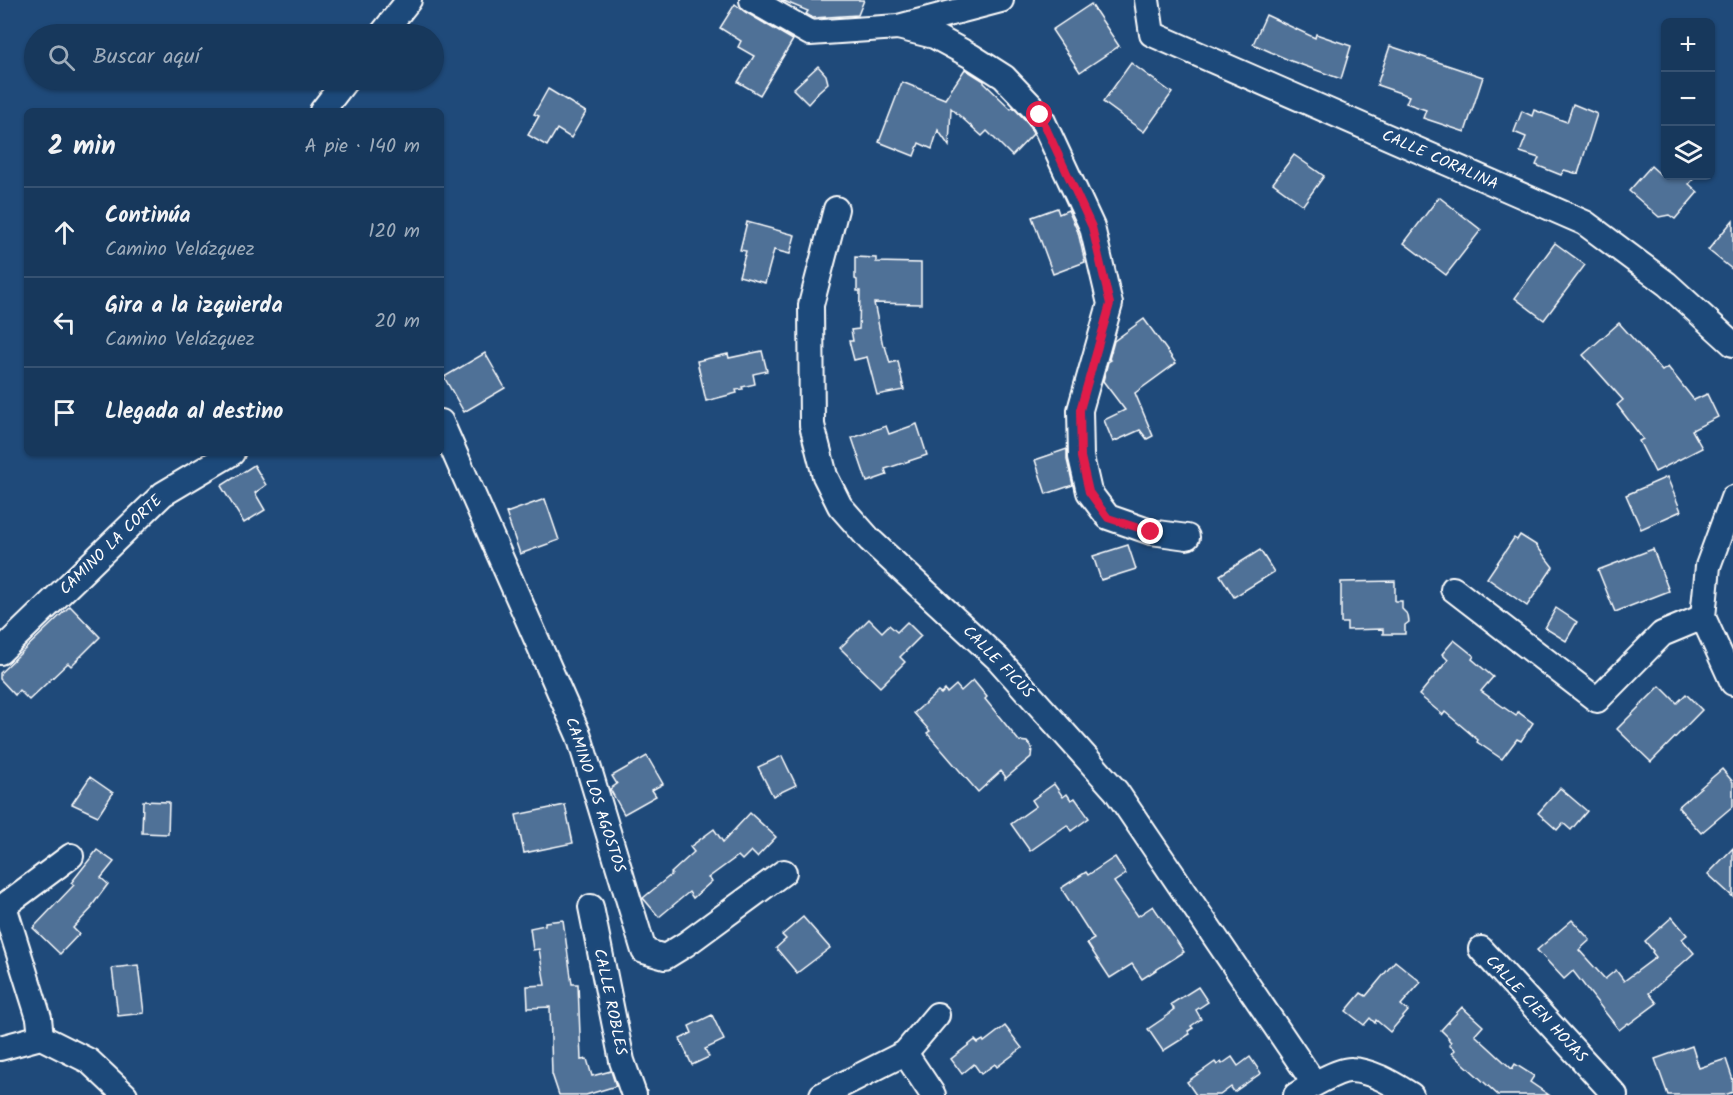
<!DOCTYPE html>
<html lang="es">
<meta charset="utf-8">
<style>
:root{--surface:#17385c;--page:#244365;--text:#f1f3f6;--muted:#9eacbb;--line:#365272}
body{margin:0;font-family:Kalam,sans-serif;background:var(--page);color:var(--text)}
.controls{position:absolute;right:18px;top:18px;display:grid;overflow:hidden;border-radius:9px;box-shadow:0 2px 4px #0004}
.controls button{width:54px;height:54px;display:grid;place-items:center;padding:0;border:0;border-bottom:2px solid var(--line);background:var(--surface);color:var(--text);font:30px sans-serif}
.stop{position:absolute;width:18px;height:18px;margin:-14px;border:4px solid #e11d48;border-radius:50%;background:#fff}
.stop.end{background:#e11d48;border-color:#fff;box-shadow:0 2px 6px #0008}
.list{margin:0;padding:0;list-style:none}
h2{display:flex;justify-content:space-between;align-items:center;height:78px;margin:0;padding:0 24px;font-size:26px}
h2 small{font-size:20px;font-weight:400;color:var(--muted)}
.list li{display:grid;grid-template-columns:39px 1fr auto;gap:18px;align-items:center;box-sizing:border-box;height:90px;padding:0 24px;border-top:2px solid var(--line)}
.list b{display:block;font-size:22px;white-space:nowrap}
.list p{margin:0;font-size:20px;white-space:nowrap;color:var(--muted)}
.list em{font-size:20px;font-style:normal;color:var(--muted)}
.icon{flex:none;width:33px;height:33px;fill:none;stroke:currentColor;stroke-width:2;stroke-linecap:round;stroke-linejoin:round}
.map{position:relative;flex:none;width:1733px;height:1095px;overflow:hidden}
.search{position:absolute;background:var(--surface);box-shadow:0 2px 4px #0004;left:24px;top:24px;width:420px;height:66px;display:flex;align-items:center;gap:15px;box-sizing:border-box;padding:0 21px;border-radius:33px;color:var(--muted);font-size:22px}
.panel{position:absolute;background:var(--surface);box-shadow:0 2px 4px #0004;left:24px;top:108px;width:420px;height:348px;border-radius:9px}
.map>svg:first-child{display:block}
</style>
<div class="map">
<svg width="1733" height="1095" viewBox="0 0 1733 1095">
<rect width="100%" height="100%" fill="#1f4a7a"/>
<filter id="ink" filterUnits="userSpaceOnUse"><feTurbulence type="fractalNoise" baseFrequency=".0167" numOctaves="2"/><feDisplacementMap in="SourceGraphic" scale="12" xChannelSelector="R" yChannelSelector="G"/><feConvolveMatrix kernelMatrix="1 2 1 2 8 2 1 2 1" color-interpolation-filters="sRGB"/></filter>
<g filter="url(#ink)">
<g fill="#507197" stroke="#fff" stroke-width="1.5">
<polygon points="781,0 864,0 858,15 813,18 806,14 808,11"/>
<polygon points="735,4 745,12 793,40 760,95 738,82 754,56 738,47 741,41 720,28"/>
<polygon points="1091,4 1119,46 1080,72 1052,30"/>
<polygon points="1266,15 1315,38 1316,34 1351,46 1341,79 1291,61 1253,44"/>
<polygon points="1390,46 1483,77 1465,132 1423,118 1426,110 1406,103 1409,96 1377,85"/>
<polygon points="1131,63 1172,93 1144,132 1103,102"/>
<polygon points="818,66 826,75 828,83 818,92 817,94 808,104 793,89"/>
<polygon points="965,69 984,81 984,83 1011,109 1013,107 1028,123 1033,134 1012,156 987,131 982,136 951,108 949,146 938,130 932,149 919,143 914,156 879,142 902,82 945,99"/>
<polygon points="548,89 586,112 571,138 557,129 547,146 528,135 539,116 534,114"/>
<polygon points="1573,104 1597,114 1578,174 1564,170 1561,175 1536,165 1539,158 1520,152 1526,137 1514,132 1522,111 1532,116 1534,110 1567,122"/>
<polygon points="1294,155 1324,176 1303,205 1273,183"/>
<polygon points="1651,166 1662,176 1696,176 1689,184 1698,192 1675,219 1669,215 1659,217 1629,191"/>
<polygon points="1439,197 1481,230 1446,275 1404,243"/>
<polygon points="1057,208 1059,214 1068,210 1078,232 1085,262 1053,274 1032,217"/>
<polygon points="1733,220 1733,270 1708,250"/>
<polygon points="747,222 795,235 790,254 774,250 765,283 739,276 746,251 740,250"/>
<polygon points="1555,243 1585,265 1544,320 1515,298"/>
<polygon points="855,257 876,258 876,262 921,263 921,304 874,303 883,346 885,346 890,363 898,361 904,390 877,395 867,357 854,360 849,341 853,341 851,330 859,329 860,291 857,291 857,280 855,279"/>
<polygon points="1144,319 1176,363 1135,393 1153,436 1147,439 1140,430 1113,442 1104,420 1125,410 1103,381 1108,362 1111,360 1109,359 1114,341"/>
<polygon points="1619,323 1662,371 1668,367 1694,400 1707,394 1718,417 1692,430 1702,448 1655,472 1639,441 1643,439 1617,405 1623,400 1583,355"/>
<polygon points="762,351 767,371 753,374 755,384 742,387 743,389 736,390 737,393 706,401 697,361 728,354 729,358"/>
<polygon points="485,353 505,388 464,412 444,377"/>
<polygon points="917,424 927,455 885,469 887,475 867,482 852,438 886,426 889,434"/>
<polygon points="1067,449 1067,460 1073,485 1046,494 1035,460"/>
<polygon points="254,465 266,485 255,493 265,510 244,523 221,486"/>
<polygon points="1667,477 1681,511 1641,529 1626,495"/>
<polygon points="545,499 559,540 520,554 506,513"/>
<polygon points="1520,535 1536,545 1553,567 1527,606 1487,578 1514,538 1517,540"/>
<polygon points="1128,545 1136,569 1101,580 1093,556"/>
<polygon points="1653,549 1669,591 1615,612 1598,570"/>
<polygon points="1260,550 1274,572 1234,597 1220,575"/>
<polygon points="1395,581 1395,601 1402,601 1402,609 1408,615 1409,622 1405,625 1405,634 1383,634 1383,629 1347,630 1347,623 1341,623 1341,582"/>
<polygon points="70,606 100,637 71,666 68,663 29,700 19,690 15,695 0,679 0,673"/>
<polygon points="1556,608 1577,622 1566,641 1545,628"/>
<polygon points="869,619 882,632 889,625 897,632 907,622 921,636 900,657 905,662 880,687 840,648"/>
<polygon points="1454,640 1474,656 1472,659 1493,677 1481,691 1516,716 1518,712 1533,723 1521,741 1517,739 1502,759 1477,742 1478,740 1445,712 1443,715 1419,695 1448,660 1442,654"/>
<polygon points="973,680 987,697 985,699 1019,741 1027,742 1032,748 1031,757 1005,779 1005,776 1001,771 978,792 927,733 930,731 914,713 938,692 941,694 945,690 947,693 956,685 961,691"/>
<polygon points="1660,686 1677,703 1686,694 1702,710 1651,762 1617,729"/>
<polygon points="647,756 663,784 652,790 656,796 624,814 610,789 617,784 612,776"/>
<polygon points="782,756 796,785 773,796 758,767"/>
<polygon points="1722,769 1733,782 1733,806 1701,833 1678,807"/>
<polygon points="90,777 113,793 98,816 72,804"/>
<polygon points="1054,784 1063,797 1067,794 1071,800 1075,798 1089,818 1071,831 1067,825 1030,851 1011,824 1036,806 1032,800"/>
<polygon points="1560,788 1587,811 1571,830 1563,823 1557,830 1538,813"/>
<polygon points="143,801 169,802 168,834 142,833"/>
<polygon points="565,805 573,843 524,853 516,815"/>
<polygon points="750,813 776,837 757,857 751,851 742,860 738,856 708,878 712,881 693,898 689,892 659,917 643,898 672,874 671,873 694,852 690,847 714,829 723,842"/>
<polygon points="1733,848 1733,897 1708,874"/>
<polygon points="97,850 114,862 101,878 108,884 91,907 92,908 73,928 79,934 60,954 33,928 74,885 71,883"/>
<polygon points="1115,857 1126,874 1114,882 1138,916 1153,906 1184,952 1142,979 1132,964 1110,978 1087,943 1094,939 1061,888 1086,872 1088,875"/>
<polygon points="803,917 830,948 797,973 776,948 786,939 782,935"/>
<polygon points="1672,917 1687,935 1682,939 1694,953 1649,993 1657,1003 1629,1024 1628,1023 1619,1030 1573,971 1564,979 1537,950 1572,920 1590,940 1579,950 1605,979 1616,970 1624,981 1656,957 1652,952 1653,951 1645,941"/>
<polygon points="563,920 572,984 578,984 581,1060 587,1059 592,1076 611,1071 616,1086 586,1095 559,1095 552,1074 550,1007 528,1008 527,986 545,985 539,949 533,950 530,928 545,925 545,922"/>
<polygon points="1395,961 1421,982 1401,1005 1408,1011 1390,1032 1376,1020 1375,1023 1370,1018 1364,1025 1346,1011 1361,993 1366,996"/>
<polygon points="138,965 144,1013 118,1016 112,968"/>
<polygon points="1198,987 1208,1002 1196,1010 1201,1019 1191,1026 1193,1028 1188,1031 1190,1034 1163,1051 1148,1029 1170,1014 1169,1013 1174,1009 1171,1004"/>
<polygon points="1462,1007 1483,1026 1475,1035 1512,1069 1515,1064 1534,1076 1530,1082 1549,1095 1498,1095 1452,1053 1455,1050 1449,1045 1451,1042 1448,1039 1449,1038 1441,1030"/>
<polygon points="712,1015 724,1040 705,1049 709,1057 692,1065 680,1039 692,1033 689,1026"/>
<polygon points="1005,1026 1022,1048 997,1067 995,1064 981,1074 974,1064 962,1074 951,1059 975,1040 978,1043 983,1040 984,1042"/>
<polygon points="1692,1046 1699,1068 1726,1059 1733,1080 1733,1092 1725,1095 1668,1095 1655,1059"/>
<polygon points="1232,1057 1238,1066 1250,1057 1261,1073 1234,1092 1231,1087 1220,1095 1196,1095 1187,1082 1215,1062 1217,1065 1221,1062 1222,1064"/>
</g>
<g fill="none" stroke-linecap="round" stroke-linejoin="round">
<defs>
<g id="minor">
<polyline points="752,0 810,33 898,27 1001,0"/>
<polyline points="1147,0 1152,34 1585,223 1667,284 1733,344"/>
<polyline points="898,27 934,36 971,56 1004,77 1040,115 1092,227 1110,304 1080,410 1081,457 1089,492 1108,517 1151,532 1187,537"/>
<polyline points="382,34 409,0"/>
<polyline points="322,111 346,80"/>
<polyline points="836,209 811,305 812,425 825,476 840,506 870,540 998,659 1116,791 1314,1083"/>
<polyline points="441,422 579,736 644,951 665,957 686,944 784,872"/>
<polyline points="1733,498 1708,566 1703,617 1733,683"/>
<polyline points="1453,589 1597,700 1662,634 1703,617"/>
<polyline points="0,652 163,494 232,453"/>
<polyline points="591,907 622,1061 634,1095"/>
<polyline points="1481,949 1615,1095"/>
<polyline points="41,1037 39,1018 4,906 71,856"/>
<polyline points="0,1048 41,1037 89,1061 125,1095"/>
<polyline points="905,1053 933,1095"/>
<polyline points="822,1095 905,1053 937,1015"/>
<path d="M1296,1095C1307,1088 1339,1069 1351,1070C1373,1071 1393,1084 1411,1095"/>
</g>
</defs>
<use href="#minor" stroke="#fff" stroke-width="28"/>
<use href="#minor" stroke="#1f4a7a" stroke-width="24"/>
</g>
</g>
<g fill="none" stroke-linecap="round" stroke-linejoin="round" filter="url(#ink)">
<polyline stroke="#e11d48" stroke-width="8" points="1040,115 1092,227 1110,304 1080,410 1081,457 1089,492 1108,518 1151,532"/>
</g>
<g text-anchor="middle" dominant-baseline="central" stroke-width="6" stroke-linejoin="round" paint-order="stroke">
<g font-size="16" fill="#fff" stroke="#1f4a7a">
<text transform="translate(1440 160) rotate(24)">CALLE CORALINA</text>
<text transform="translate(111 545) rotate(-44)">CAMINO LA CORTE</text>
<text transform="translate(998 662) rotate(46)">CALLE FICUS</text>
<text transform="translate(595 795) rotate(72)">CAMINO LOS AGOSTOS</text>
<text transform="translate(610 1002) rotate(78)">CALLE ROBLES</text>
<text transform="translate(1536 1009) rotate(47)">CALLE CIEN HOJAS</text>
</g>
</g>
</svg>
<div class="controls">
<button>+</button>
<button>−</button>
<button><svg class="icon" aria-label="layers" viewBox="0 0 24 24"><path d="M12 4l9 5-9 5-9-5zM3 14l9 5 9-5"/></svg></button>
</div>
<div class="stop" style="left:1040px;top:115px"></div>
<div class="stop end" style="left:1151px;top:532px"></div>
<div class="search"><svg class="icon" aria-label="search" viewBox="0 0 24 24"><circle cx="10" cy="10" r="6"/><path d="M15 15l6 6"/></svg>Buscar aquí</div>
<section class="panel">
<h2>2 min<small>A pie · 140 m</small></h2>
<ul class="list">
<li><svg class="icon" aria-label="ahead" viewBox="0 0 24 24"><path d="M12 20V5M6 11l6-6 6 6"/></svg><div><b>Continúa</b><p>Camino Velázquez</p></div><em>120 m</em></li>
<li><svg class="icon" aria-label="left" viewBox="0 0 24 24"><path d="M17 20v-9H6M10 6l-5 5 5 5"/></svg><div><b>Gira a la izquierda</b><p>Camino Velázquez</p></div><em>20 m</em></li>
<li><svg class="icon" aria-label="arrive" viewBox="0 0 24 24"><path d="M6 21V4h12l-3 4 3 4H6"/></svg><div><b>Llegada al destino</b></div></li>
</ul>
</section>
</div>
